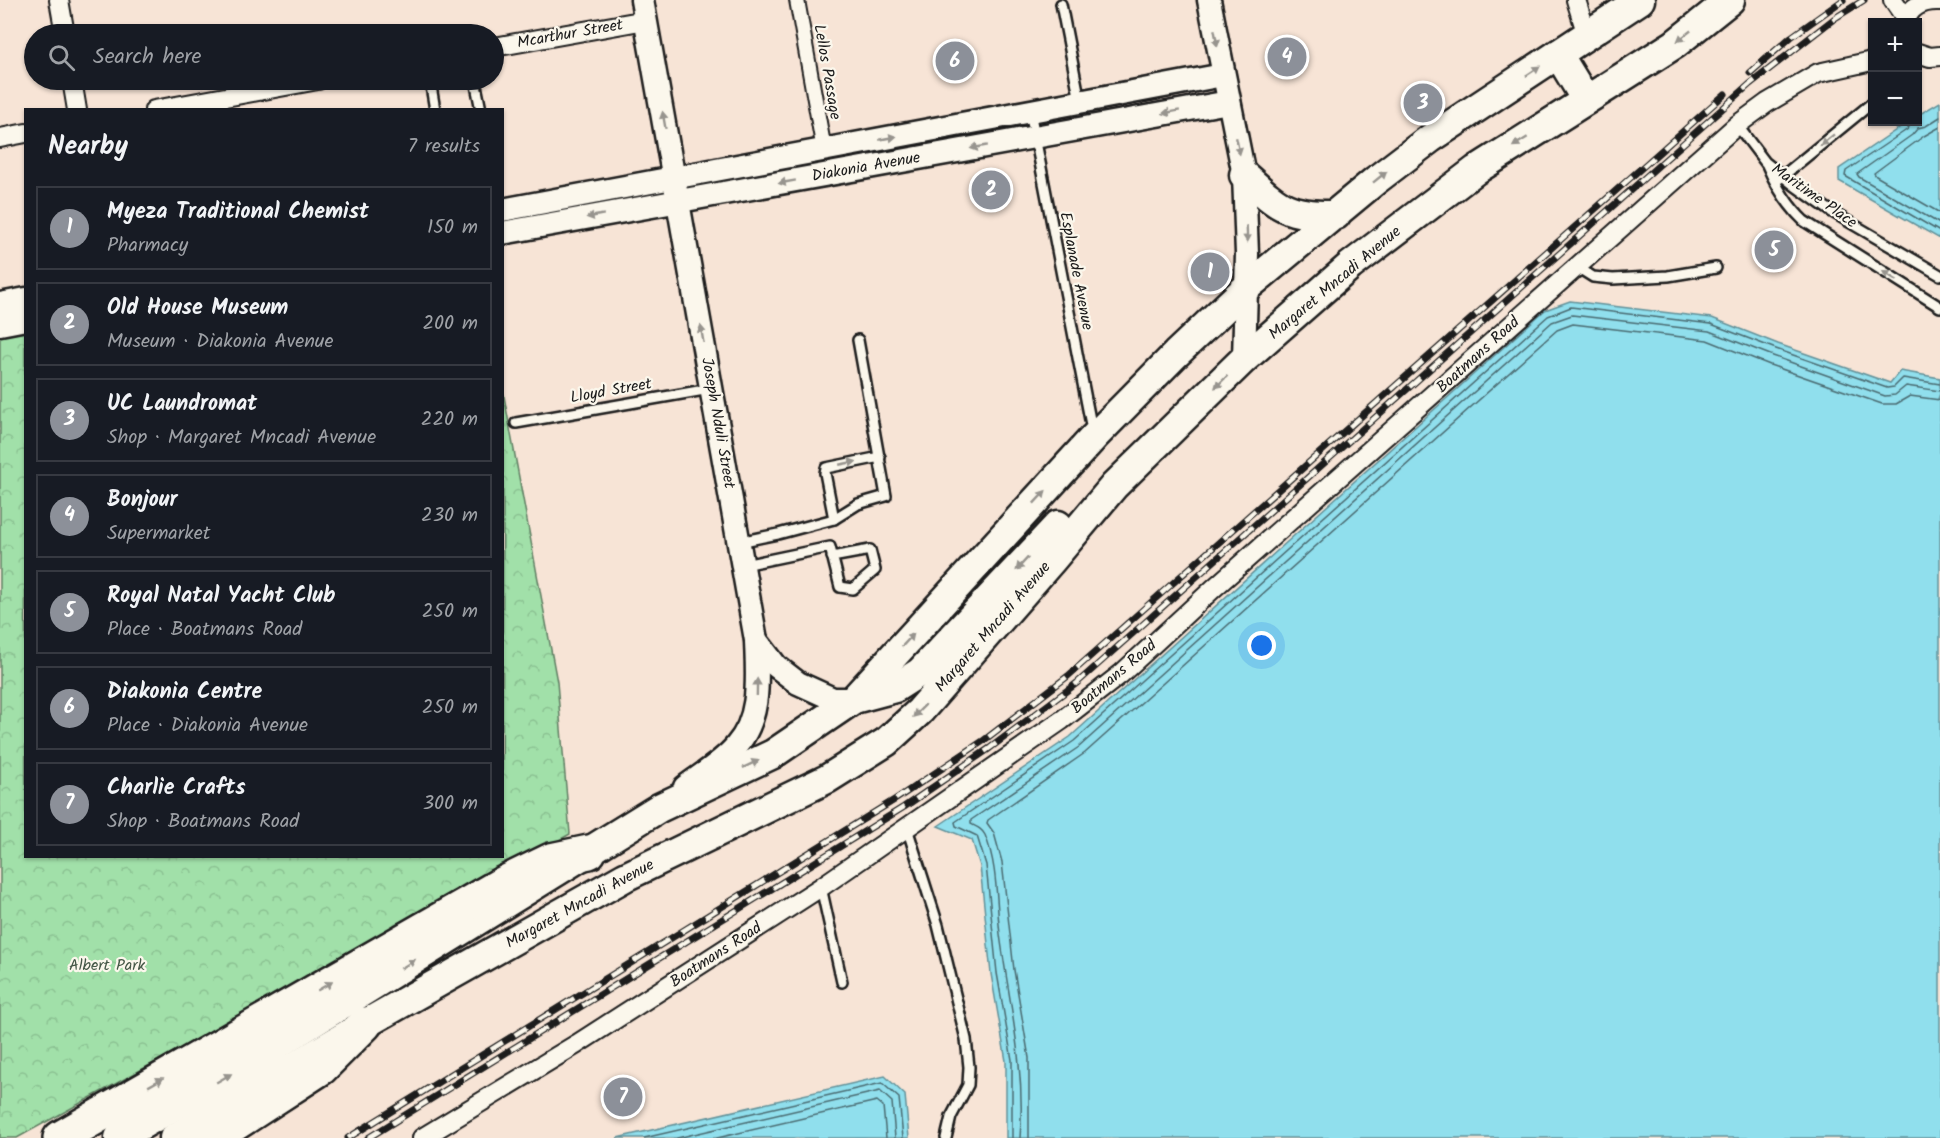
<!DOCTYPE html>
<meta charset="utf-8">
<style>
:root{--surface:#171b24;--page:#242831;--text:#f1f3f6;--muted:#9ea1a6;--line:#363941;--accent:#8c9099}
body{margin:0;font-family:Kalam,sans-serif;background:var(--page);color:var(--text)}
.controls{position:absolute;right:18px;top:18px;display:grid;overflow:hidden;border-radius:0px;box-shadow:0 2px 4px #0004}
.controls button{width:54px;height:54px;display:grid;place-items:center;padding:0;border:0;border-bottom:2px solid var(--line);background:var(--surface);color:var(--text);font:30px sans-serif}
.you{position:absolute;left:1262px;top:646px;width:21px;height:21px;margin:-15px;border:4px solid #fff;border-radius:50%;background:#1a73e8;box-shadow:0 0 0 9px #1a73e833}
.badge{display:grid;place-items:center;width:39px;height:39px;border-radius:50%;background:var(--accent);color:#fff;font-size:20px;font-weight:700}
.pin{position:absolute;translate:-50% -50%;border:3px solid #fff;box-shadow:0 2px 6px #0006}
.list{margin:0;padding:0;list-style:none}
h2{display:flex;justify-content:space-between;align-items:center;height:78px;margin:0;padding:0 24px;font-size:26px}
h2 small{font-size:20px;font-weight:400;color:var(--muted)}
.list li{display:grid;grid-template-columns:39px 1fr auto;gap:18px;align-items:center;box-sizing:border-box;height:84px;margin:0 12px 12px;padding:0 12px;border:2px solid var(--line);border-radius:0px}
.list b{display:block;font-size:22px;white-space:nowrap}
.list p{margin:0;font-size:20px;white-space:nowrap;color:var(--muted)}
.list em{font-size:20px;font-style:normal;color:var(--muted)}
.icon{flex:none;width:33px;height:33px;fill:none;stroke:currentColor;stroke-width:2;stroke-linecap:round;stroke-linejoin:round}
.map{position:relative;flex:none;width:1940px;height:1138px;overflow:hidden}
.search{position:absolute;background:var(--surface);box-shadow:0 2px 4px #0004;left:24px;top:24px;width:480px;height:66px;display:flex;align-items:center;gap:15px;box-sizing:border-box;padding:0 21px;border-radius:33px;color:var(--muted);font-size:22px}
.panel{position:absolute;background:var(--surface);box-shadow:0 2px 4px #0004;left:24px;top:108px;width:480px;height:750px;border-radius:0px}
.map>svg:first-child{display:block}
</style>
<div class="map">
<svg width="1940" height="1138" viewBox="0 0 1940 1138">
<defs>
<pattern id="park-crowns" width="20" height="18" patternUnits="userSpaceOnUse" patternTransform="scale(1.5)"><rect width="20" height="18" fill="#a1e0a9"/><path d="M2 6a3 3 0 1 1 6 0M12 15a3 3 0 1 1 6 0" fill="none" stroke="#8ac091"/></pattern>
</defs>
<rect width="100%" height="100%" fill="#f7e4d6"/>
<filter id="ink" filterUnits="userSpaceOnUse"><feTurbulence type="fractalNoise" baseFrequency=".0167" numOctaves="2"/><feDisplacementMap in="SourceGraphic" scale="12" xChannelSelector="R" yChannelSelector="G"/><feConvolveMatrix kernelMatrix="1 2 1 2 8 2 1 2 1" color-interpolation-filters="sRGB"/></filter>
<g filter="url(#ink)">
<polygon fill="url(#park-crowns)" stroke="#5e7e62" stroke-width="1.5" points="25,299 26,856 502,856 503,391 557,682 570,834 17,1138 0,1138 0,304"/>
<g fill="#90dfed" stroke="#629199" stroke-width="1.5">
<polygon points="1940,102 1940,239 1839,181 1839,169 1908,122 1918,122 1918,115"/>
<polygon points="1570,301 1712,318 1778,344 1890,383 1900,371 1940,378 1940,394 1938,399 1940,400 1940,1138 1006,1138 1006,1061 991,974 980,866 972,840 938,826 1070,737 1545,310"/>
<polygon points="885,1076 905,1095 909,1138 617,1138"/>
</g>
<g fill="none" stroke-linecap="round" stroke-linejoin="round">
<g stroke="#4a6a70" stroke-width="1.5">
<polyline points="1940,117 1926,126 1918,128 1912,135 1857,174 1859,177 1940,224"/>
<polyline points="1911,122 1908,129 1846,171 1845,176 1940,232"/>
<polyline points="1940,127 1924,136 1874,173 1876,176 1940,213"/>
<polyline points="644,1138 882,1083 899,1098 903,1138"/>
<polyline points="677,1138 880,1091 892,1102 895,1138"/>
<polyline points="717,1138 877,1101 883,1106 886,1138"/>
<polyline points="1012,1138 1012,1060 997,973 986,865 977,836 956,826 955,822 1074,741 1548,316 1571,307 1711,324 1776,349 1887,388 1894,387 1903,378 1940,384"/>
<path d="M1020,1138C1026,1068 1009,1003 1000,934C996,902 998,866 985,835C982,829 977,827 971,824V820L1079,747L1552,322L1572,315L1709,331L1773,356L1885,396L1895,395L1906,386L1940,391"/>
<polyline points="1029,1138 1029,1058 1014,970 1002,862 994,833 987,823 988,820 1085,753 1557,330 1573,324 1707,340 1770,365 1882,404 1896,404 1910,396 1940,400"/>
</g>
<defs>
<g id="service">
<polyline points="1061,4 1080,101"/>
<polyline points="430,80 435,110"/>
<polyline points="475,80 481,110"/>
<polyline points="1030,111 1092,430"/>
<polyline points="1737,125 1765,162 1794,185 1832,212 1940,275"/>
<path d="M1767,165C1776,186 1787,205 1804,221L1940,307"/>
<polyline points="1779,179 1872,103"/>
<polyline points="1577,267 1593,277 1613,279 1668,276 1716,268"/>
<polyline points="516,423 710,389"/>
<polyline points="834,519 825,473 826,468 880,457"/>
<polyline points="739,542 778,534 834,519 858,504 886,496 858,340"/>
<polyline points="744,565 830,547 840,587 853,589 875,570 870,550 832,557"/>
<polyline points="907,828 938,925 966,1039 969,1067 968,1085 951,1117 946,1138"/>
<polyline points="821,887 842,982"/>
</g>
<polyline id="pedestrian" points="797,0 824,150"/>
<g id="minor">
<polyline points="59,0 65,34"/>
<polyline points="1576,0 1587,35"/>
<polyline points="1893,0 1906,19"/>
<path d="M1905,22C1910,6 1924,0 1940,1"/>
<polyline points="494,47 646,20"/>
<polyline points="1918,53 1930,57 1940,56"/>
<polyline points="72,80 77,110"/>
<polyline points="154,110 318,80"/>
<polyline points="0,138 26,133"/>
<polyline points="422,1138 577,1044 821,887 1062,720 1121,674 1214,588 1737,125 1767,103 1818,73 1872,61"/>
</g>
<g id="tertiary">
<path d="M642,0L756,640C757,676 762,717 736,746C724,761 701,775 685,787"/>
<polyline points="1209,0 1244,175 1247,254 1244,359"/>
<polyline points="502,210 1223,75"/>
<polyline points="502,233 1229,102"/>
<polyline points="0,304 26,299"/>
<polyline points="0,324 26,319"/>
<polyline points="756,640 776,666 798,683 833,699 854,699"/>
</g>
<g id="primary">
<polyline points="1558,54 1586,100"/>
<path d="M1244,175C1279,207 1287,216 1336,215"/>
<polyline points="854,699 895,688 920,672 1058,525"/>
<polyline points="119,1138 230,1074 659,808 773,754 854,699 1094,437 1176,354 1247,287 1376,180 1431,138 1640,0"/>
<polyline points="174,1138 365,1024 625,877 827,779 886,742 920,711 1052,560 1114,486 1244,359 1350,266 1476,170 1675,44 1730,0"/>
</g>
<g id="motorway">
<polyline points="60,1138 502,884 551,860 589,852"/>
<polyline points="213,1138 321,1068 365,1024"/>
</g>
</defs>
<use href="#service" stroke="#1c1c1c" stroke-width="14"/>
<use href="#pedestrian" stroke="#1c1c1c" stroke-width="18"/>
<use href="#minor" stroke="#1c1c1c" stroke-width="22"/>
<use href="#tertiary" stroke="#1c1c1c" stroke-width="27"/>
<use href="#primary" stroke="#1c1c1c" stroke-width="33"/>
<use href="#motorway" stroke="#1c1c1c" stroke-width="38"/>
<use href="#service" stroke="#fbf7ec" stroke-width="9"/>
<use href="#pedestrian" stroke="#fbf7ec" stroke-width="14"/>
<use href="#minor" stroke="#fbf7ec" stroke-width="18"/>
<use href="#tertiary" stroke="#fbf7ec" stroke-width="22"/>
<use href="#primary" stroke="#fbf7ec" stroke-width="28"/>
<use href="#motorway" stroke="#fbf7ec" stroke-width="33"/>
<defs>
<g id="rail">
<polyline points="1750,73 1791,37 1843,0"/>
<polyline points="348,1138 896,799 983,741 1068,676 1725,94"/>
<polyline points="368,1138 904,807 990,748 1077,683 1750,84 1835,18 1864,0"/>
</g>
</defs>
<use href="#rail" stroke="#1c1c1c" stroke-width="7"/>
<use href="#rail" stroke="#fbf7ec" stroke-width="4.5" stroke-dasharray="14" stroke-linecap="butt"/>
</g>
<defs><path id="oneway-solid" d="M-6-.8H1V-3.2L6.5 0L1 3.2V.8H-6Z" transform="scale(1.5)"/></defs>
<g fill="#97948e">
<use href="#oneway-solid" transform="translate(1684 36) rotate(142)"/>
<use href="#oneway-solid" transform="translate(1216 38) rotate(79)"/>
<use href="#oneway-solid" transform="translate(1533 71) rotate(-34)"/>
<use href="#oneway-solid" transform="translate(1171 112) rotate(170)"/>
<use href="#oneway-solid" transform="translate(664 120) rotate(-100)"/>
<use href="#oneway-solid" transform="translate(888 138) rotate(-11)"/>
<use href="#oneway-solid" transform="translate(1827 140) rotate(141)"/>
<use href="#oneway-solid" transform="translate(1520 142) rotate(148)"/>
<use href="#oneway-solid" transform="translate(1238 146) rotate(78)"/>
<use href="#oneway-solid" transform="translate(979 147) rotate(170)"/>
<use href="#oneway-solid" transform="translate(1380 177) rotate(-39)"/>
<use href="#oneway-solid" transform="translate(787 182) rotate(170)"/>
<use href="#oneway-solid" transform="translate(595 216) rotate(170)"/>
<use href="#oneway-solid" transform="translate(1247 234) rotate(88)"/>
<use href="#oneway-solid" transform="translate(1890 276) rotate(-148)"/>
<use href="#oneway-solid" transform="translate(702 334) rotate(-100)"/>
<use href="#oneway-solid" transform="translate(1221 382) rotate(136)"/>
<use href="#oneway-solid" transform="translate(848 463) rotate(-11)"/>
<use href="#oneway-solid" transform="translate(1040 497) rotate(-47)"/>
<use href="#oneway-solid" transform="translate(1022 564) rotate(133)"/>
<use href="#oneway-solid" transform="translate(908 640) rotate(-47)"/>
<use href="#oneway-solid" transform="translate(757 687) rotate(-89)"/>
<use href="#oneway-solid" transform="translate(919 711) rotate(135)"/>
<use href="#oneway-solid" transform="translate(751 764) rotate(-25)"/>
<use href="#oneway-solid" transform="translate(408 964) rotate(-32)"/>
<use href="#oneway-solid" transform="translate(325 986) rotate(-30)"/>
<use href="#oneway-solid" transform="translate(224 1078) rotate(-30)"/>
<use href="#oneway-solid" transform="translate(156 1082) rotate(-29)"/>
</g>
</g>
<g text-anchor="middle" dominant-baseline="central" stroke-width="4.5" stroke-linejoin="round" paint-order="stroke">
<g font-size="16" fill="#1c1c1c" stroke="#fbf7ec">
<text transform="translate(570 34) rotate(-10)">Mcarthur Street</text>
<text transform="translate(827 72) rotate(80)">Lellos Passage</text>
<text transform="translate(866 167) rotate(-10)">Diakonia Avenue</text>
<text transform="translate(1814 196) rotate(35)">Maritime Place</text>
<text transform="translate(1076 271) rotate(79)">Esplanade Avenue</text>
<text transform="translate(1335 283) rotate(-40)">Margaret Mncadi Avenue</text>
<text transform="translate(1478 355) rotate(-42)">Boatmans Road</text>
<text transform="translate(611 391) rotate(-10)">Lloyd Street</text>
<text transform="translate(718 423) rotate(80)">Joseph Nduli Street</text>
<text transform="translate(993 627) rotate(-49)">Margaret Mncadi Avenue</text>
<text transform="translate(1114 677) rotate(-40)">Boatmans Road</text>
<text transform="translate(580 904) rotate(-29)">Margaret Mncadi Avenue</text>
<text transform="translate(716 955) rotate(-33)">Boatmans Road</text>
</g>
<g font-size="16" fill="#445746" stroke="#fbf7ec">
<text x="107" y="965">Albert Park</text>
</g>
</g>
</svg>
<div class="controls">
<button>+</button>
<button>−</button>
</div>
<div class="you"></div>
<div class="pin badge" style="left:1210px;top:272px">1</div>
<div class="pin badge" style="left:991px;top:190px">2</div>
<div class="pin badge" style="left:1423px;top:103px">3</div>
<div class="pin badge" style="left:1287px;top:57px">4</div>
<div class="pin badge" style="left:1774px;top:250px">5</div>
<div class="pin badge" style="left:955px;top:61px">6</div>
<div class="pin badge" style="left:623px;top:1097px">7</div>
<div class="search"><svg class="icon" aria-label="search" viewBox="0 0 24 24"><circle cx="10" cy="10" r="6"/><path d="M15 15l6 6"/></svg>Search here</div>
<section class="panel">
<h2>Nearby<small>7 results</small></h2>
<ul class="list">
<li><span class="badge">1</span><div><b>Myeza Traditional Chemist</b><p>Pharmacy</p></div><em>150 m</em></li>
<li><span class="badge">2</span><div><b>Old House Museum</b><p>Museum · Diakonia Avenue</p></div><em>200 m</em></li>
<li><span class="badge">3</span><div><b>UC Laundromat</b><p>Shop · Margaret Mncadi Avenue</p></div><em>220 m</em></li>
<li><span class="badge">4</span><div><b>Bonjour</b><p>Supermarket</p></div><em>230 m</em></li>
<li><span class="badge">5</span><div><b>Royal Natal Yacht Club</b><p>Place · Boatmans Road</p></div><em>250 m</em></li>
<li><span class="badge">6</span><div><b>Diakonia Centre</b><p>Place · Diakonia Avenue</p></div><em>250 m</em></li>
<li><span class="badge">7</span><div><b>Charlie Crafts</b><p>Shop · Boatmans Road</p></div><em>300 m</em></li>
</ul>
</section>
</div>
